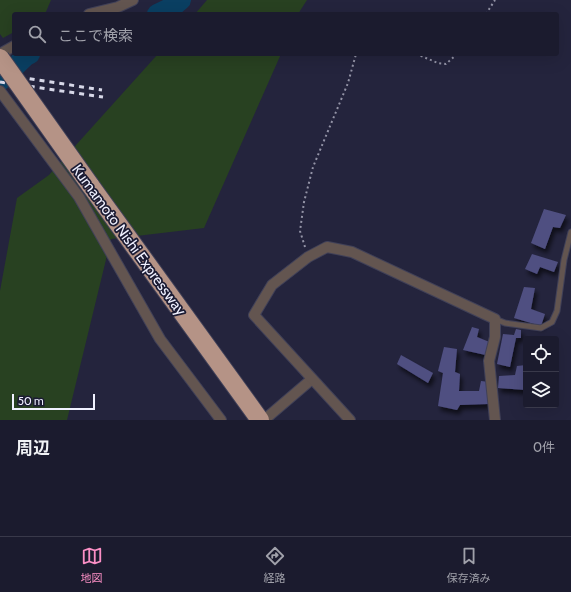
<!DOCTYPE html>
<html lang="ja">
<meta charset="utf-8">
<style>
:root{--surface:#1b1b2e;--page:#28283a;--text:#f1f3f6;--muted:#a0a1aa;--line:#39394a;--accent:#fb8fc5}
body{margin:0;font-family:Cabin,"Noto Sans JP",sans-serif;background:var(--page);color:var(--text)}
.controls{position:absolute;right:12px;bottom:12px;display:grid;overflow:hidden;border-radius:4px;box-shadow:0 4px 16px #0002}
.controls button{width:36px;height:36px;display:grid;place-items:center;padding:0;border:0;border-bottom:1px solid var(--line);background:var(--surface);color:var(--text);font:20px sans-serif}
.scale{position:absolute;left:12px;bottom:10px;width:83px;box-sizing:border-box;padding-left:4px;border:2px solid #f0f1ff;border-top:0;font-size:11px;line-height:14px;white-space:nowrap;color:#f0f1ff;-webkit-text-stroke:3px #1b1b33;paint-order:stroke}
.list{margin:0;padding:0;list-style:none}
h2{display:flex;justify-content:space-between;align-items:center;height:52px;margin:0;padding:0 16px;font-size:17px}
h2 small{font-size:13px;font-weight:400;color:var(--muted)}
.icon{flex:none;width:22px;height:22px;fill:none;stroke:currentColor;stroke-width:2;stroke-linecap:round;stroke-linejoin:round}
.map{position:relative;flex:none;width:571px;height:420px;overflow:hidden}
.search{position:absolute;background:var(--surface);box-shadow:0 4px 16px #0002;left:12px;right:12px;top:12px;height:44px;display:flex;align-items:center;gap:10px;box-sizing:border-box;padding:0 14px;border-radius:4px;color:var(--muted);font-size:15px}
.sheet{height:116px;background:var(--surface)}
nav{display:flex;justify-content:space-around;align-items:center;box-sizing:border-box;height:56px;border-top:1px solid var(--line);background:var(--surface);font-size:11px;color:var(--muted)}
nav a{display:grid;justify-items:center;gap:2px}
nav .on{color:var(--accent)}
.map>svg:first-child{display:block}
</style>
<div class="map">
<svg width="571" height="420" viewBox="0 0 571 420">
<defs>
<filter id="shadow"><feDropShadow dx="2.5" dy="4.5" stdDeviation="2" flood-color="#0009"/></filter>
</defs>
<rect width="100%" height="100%" fill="#24243d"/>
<g fill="#284121">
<polygon points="0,0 51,0 45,14 14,14 14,32 3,38 0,34"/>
<polygon points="207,0 307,0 298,14 195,14"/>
<polygon points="158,54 281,54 204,228 111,239 67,420 0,420 0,291 17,198 49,175"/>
</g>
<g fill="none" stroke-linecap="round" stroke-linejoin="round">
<g stroke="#0a3f62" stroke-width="20">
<polyline points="157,14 174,6 181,0"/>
<polyline points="0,81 26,56 30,54"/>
</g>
</g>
<g fill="#4f4f81" filter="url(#shadow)">
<polygon points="544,209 566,215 560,228 553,227 545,249 531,243"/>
<polygon points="532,254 558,262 554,272 540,267 537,274 525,269"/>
<polygon points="524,287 535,288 531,309 545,314 541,326 514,318"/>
<polygon points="472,327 479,329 477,337 492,343 490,356 463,350"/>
<polygon points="516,329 521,330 521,338 516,338 510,367 497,364 503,334 514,335"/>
<polygon points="444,347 457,349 455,372 460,374 459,391 479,391 481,381 489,382 488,404 460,405 457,410 438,406 443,373 438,371"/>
<polygon points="401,355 433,373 428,383 397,364"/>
<polygon points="526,365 526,390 498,388 499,376 515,375 517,366"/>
</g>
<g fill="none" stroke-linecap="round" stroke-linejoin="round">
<defs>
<polyline id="service" points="495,319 505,323 541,328 552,322 557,311 564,260 571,232"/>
<g id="minor">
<polyline points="89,14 118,7 133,0"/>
<polyline points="0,54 14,46"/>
<polyline points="0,91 79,197 160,339 221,420"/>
<polyline points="264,420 312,379"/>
<polyline points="350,420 254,315 272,285 308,257 327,247 352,252 495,319 495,337 489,361 495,420"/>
</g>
<polyline id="motorway" points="90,185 260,420"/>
</defs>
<use href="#service" stroke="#414158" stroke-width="7"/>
<use href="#minor" stroke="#414158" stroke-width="12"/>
<use href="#motorway" stroke="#414158" stroke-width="20"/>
<g stroke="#9494a7" stroke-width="2" stroke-dasharray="2 3" stroke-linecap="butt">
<polyline points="486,14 495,0"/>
<polyline points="416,54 438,63 446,64 457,54"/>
<polyline points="305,247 300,231 304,202 313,167 348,83 356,54"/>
</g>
<use href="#service" stroke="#635550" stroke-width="5"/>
<use href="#minor" stroke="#635550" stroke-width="10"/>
<use href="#motorway" stroke="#b59386" stroke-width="18"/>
<g stroke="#d7d8e8" stroke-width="3" stroke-dasharray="5 5" stroke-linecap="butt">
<polyline points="0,74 102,90"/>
<polyline points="0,82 103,97"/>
</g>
<defs>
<polyline id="motorway-bridge" points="0,58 90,185"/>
</defs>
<use href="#motorway-bridge" stroke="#414158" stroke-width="20" stroke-linecap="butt"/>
<use href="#motorway-bridge" stroke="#b59386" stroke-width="18"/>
</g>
<g text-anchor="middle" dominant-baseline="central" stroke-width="3.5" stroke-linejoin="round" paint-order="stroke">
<g font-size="15" fill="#f0f1ff" stroke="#1b1b33">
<text transform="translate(129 240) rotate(54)">Kumamoto Nishi Expressway</text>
</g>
</g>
</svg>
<div class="controls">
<button><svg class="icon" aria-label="locate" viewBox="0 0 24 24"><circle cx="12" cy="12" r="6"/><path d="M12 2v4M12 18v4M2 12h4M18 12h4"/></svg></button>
<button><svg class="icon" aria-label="layers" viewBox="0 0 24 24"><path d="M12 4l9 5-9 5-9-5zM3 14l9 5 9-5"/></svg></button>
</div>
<div class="scale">50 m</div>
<div class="search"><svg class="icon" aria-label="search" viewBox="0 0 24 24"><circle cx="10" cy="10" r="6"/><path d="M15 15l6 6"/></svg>ここで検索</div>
</div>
<section class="sheet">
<h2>周辺<small>0件</small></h2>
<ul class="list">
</ul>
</section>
<nav>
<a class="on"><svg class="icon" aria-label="map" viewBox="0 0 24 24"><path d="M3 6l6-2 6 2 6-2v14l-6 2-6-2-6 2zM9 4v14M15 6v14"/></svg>地図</a>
<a><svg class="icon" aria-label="directions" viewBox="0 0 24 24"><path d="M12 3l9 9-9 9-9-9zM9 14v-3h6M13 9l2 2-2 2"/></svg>経路</a>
<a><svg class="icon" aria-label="saved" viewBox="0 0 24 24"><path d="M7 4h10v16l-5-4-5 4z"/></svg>保存済み</a>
</nav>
